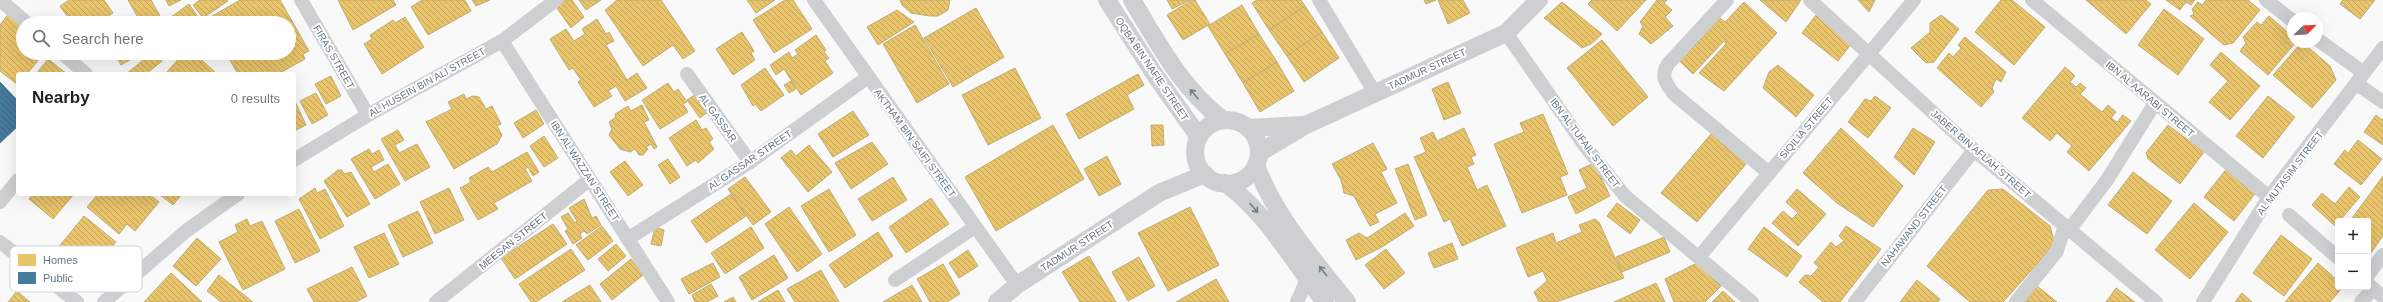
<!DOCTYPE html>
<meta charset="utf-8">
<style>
:root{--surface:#fff;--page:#f6f6f6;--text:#202124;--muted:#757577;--line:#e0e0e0}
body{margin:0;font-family:Helvetica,sans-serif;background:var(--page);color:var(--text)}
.controls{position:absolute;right:12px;bottom:12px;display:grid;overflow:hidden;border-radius:4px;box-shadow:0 4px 16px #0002}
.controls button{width:36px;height:36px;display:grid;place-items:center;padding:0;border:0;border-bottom:1px solid var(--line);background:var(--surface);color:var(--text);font:20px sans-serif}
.compass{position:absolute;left:2287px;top:12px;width:36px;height:36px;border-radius:50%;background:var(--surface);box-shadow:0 4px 16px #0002;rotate:66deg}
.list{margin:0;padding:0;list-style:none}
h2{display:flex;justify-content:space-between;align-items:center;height:52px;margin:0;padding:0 16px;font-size:17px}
h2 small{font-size:13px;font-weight:400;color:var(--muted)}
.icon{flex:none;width:22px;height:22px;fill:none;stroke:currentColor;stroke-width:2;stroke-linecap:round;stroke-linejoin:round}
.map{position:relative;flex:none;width:2383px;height:302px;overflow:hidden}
.search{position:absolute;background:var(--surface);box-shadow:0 4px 16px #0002;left:16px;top:16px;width:280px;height:44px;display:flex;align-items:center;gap:10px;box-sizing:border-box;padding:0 14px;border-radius:22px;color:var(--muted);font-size:15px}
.panel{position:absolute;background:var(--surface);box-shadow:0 4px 16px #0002;left:16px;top:72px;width:280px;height:124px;border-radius:4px}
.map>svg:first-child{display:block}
</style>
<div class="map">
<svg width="2383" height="302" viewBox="0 0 2383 302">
<defs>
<pattern id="homes-back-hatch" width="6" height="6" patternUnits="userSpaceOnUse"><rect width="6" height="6" fill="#e9c46a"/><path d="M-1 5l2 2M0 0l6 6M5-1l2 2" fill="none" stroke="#c0a45d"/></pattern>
<pattern id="public-back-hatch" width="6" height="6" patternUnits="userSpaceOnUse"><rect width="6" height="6" fill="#457b9d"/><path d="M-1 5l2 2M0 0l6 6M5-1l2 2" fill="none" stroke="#3b6580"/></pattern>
</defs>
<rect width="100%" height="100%" fill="#f9f9f9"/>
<g fill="url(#homes-back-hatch)" stroke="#c1ad72">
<polygon points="69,0 104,0 113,13 98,23 72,23 60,6"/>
<polygon points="128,0 151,0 161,18 151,23 141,23"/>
<polygon points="166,0 181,0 169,6"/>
<polygon points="200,0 227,0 228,1 203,18 193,5"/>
<polygon points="240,0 280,0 309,51 303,54 305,59 278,74 272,74 270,70 267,74 238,74 226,53 289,53 289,23 209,23 207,19"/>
<polygon points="338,0 393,0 396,5 353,30"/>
<polygon points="422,0 465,0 471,11 428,35 411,7"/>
<polygon points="472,0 490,0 476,6"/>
<polygon points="565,0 572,0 584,17 571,28 556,7"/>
<polygon points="579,0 601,0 586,10"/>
<polygon points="617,0 661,0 695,51 683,59 673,45 643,66 605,10"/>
<polygon points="747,0 775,0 756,13"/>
<polygon points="785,0 793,0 812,29 774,53 753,20"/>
<polygon points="900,0 950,0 948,10 938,16 930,16 911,13 902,5"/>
<polygon points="1167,0 1190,0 1172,9"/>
<polygon points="1192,0 1195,0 1210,24 1183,40 1167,15"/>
<polygon points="1257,0 1301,0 1305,6 1269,30 1252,3"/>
<polygon points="1424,0 1436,0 1426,4"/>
<polygon points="1438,0 1463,0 1470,13 1448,24"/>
<polygon points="1592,0 1646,0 1617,31 1588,4"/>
<polygon points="1657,0 1667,0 1664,3 1672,10 1665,17 1673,26 1651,44 1639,34 1643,26 1640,22"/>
<polygon points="1760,0 1801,0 1786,22"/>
<polygon points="1858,0 1875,0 1869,12"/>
<polygon points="2001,0 2012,0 2045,27 2014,65 1975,32"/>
<polygon points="2086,0 2146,0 2151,4 2126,34"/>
<polygon points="2166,0 2195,0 2191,5 2186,2 2180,10"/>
<polygon points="2206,0 2248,0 2260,10 2233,43 2224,45 2190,16 2194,14 2192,9 2198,2 2202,5"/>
<polygon points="2343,0 2375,0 2360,19 2340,4"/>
<polygon points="1562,2 1602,34 1591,44 1582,48 1544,18"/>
<polygon points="1744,2 1777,33 1724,91 1699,73 1726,44 1724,41 1693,74 1680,61 1720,18 1725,22"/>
<polygon points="189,4 202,23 163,23"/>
<polygon points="1242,5 1259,34 1225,54 1208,26"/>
<polygon points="1305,6 1322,32 1287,56 1269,30"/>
<polygon points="976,8 1004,57 953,87 924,38"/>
<polygon points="2164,9 2204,39 2178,75 2138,45"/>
<polygon points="897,10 914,22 878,45 867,27"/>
<polygon points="9,13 23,24 23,53 44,53 27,74 18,74 18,85 0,71 0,25"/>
<polygon points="1816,15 1852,43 1838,61 1802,33"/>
<polygon points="1941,15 1959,29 1934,62 1926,63 1911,48 1930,32 1930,23"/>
<polygon points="121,16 125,23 112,23 112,22"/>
<polygon points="2269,16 2293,37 2293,42 2296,42 2268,75 2240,51 2246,43 2243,37 2257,22 2261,25"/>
<polygon points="405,17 424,47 382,74 364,44 372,39 370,35 393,20 395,23"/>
<polygon points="597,19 606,34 609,32 614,41 606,45 627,80 637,73 647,88 625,101 616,86 608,91 612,96 594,107 578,82 581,80 573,68 569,70 550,39 566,29 574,41 585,34 582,29"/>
<polygon points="915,25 949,84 917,103 883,44"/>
<polygon points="742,32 754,51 751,53 755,60 733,75 716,49"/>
<polygon points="1322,32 1339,58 1304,82 1287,56"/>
<polygon points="1259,34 1277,62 1243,83 1225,54"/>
<polygon points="816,35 826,50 824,52 829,58 825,61 833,73 801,95 784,69 776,75 770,65 789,52 792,58 798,54 795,50"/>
<polygon points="1965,37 2006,72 2001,82 1996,79 1992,88 1994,92 1981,107 1937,68 1949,53 1953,57 1961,48 1958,45"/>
<polygon points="1602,40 1648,97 1613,126 1567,68"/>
<polygon points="2302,42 2330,66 2336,80 2312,108 2273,75"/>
<polygon points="2221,52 2260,86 2230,120 2209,102 2228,81 2210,65"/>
<polygon points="114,53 142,53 121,65"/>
<polygon points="152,53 156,53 162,61 146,74 126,74"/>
<polygon points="184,53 194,53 217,74 165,74"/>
<polygon points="48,59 67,74 36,74"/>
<polygon points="1277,62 1294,91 1260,112 1243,83"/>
<polygon points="1778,65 1814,95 1796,117 1763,88 1769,72"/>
<polygon points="2065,67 2075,76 2070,82 2076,87 2080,83 2086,88 2080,94 2102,112 2108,105 2116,112 2111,118 2117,122 2123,115 2131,121 2089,171 2067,152 2072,146 2057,133 2050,141 2022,118"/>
<polygon points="765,68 784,95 761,111 755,104 753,106 741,85"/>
<polygon points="1015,68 1041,118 988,145 962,95"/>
<polygon points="1138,74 1144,85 1127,95 1134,109 1079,139 1066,114"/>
<polygon points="331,76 341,96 326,104 315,84"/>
<polygon points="791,81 796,89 789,93 784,85"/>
<polygon points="1448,82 1461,113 1444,120 1432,89"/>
<polygon points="668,83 674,92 678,89 687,102 683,104 688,112 660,129 642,100"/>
<polygon points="316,93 328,115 312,124 300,101"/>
<polygon points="464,94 466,99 473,96 479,97 486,109 492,106 501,124 497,126 502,135 497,144 454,169 426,122 452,109 448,102"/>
<polygon points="696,94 709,111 700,118 687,100"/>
<polygon points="1875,96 1891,108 1868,138 1848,122 1865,99 1871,101"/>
<polygon points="2268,96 2295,117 2263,158 2236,136"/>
<polygon points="294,99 306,125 294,131"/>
<polygon points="642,105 649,120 644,122 657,147 654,149 651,144 646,147 648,149 643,155 639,155 635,149 630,152 620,149 609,135 612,129 609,122 616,117 615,114 628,106 631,111"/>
<polygon points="536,110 544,124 523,138 514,123"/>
<polygon points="853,111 869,135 833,157 818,134"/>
<polygon points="1543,114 1568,174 1560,177 1567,195 1522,213 1494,144 1524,132 1520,123"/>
<polygon points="2376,115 2382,120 2383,118 2383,145 2364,132"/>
<polygon points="696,120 702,130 706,128 713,139 709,142 714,149 698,163 696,160 687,166 669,138"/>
<polygon points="1053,125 1084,179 996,231 965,177"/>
<polygon points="1151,125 1163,125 1164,145 1152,146"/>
<polygon points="2168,125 2204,152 2180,184 2148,159 2146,153"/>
<polygon points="1464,128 1476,155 1471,157 1474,164 1467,167 1477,190 1487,185 1506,226 1462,246 1450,219 1444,222 1414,157 1426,152 1420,138 1433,132 1437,141"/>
<polygon points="1841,128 1903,186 1873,227 1837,203 1803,173"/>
<polygon points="1913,128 1935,142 1914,175 1894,157"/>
<polygon points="398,130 404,140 395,145 399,153 417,144 430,167 405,181 381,139"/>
<polygon points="1711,134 1746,164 1697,222 1661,193"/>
<polygon points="544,136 558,158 544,167 530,146"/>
<polygon points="2358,140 2382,159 2361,185 2334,164 2345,150 2348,153"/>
<polygon points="872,142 888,164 851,189 835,163"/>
<polygon points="1373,143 1387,169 1381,172 1397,203 1375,214 1379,222 1370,226 1354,196 1344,193 1341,180 1332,164"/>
<polygon points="809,145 832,172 808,192 781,158 791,150 796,156"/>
<polygon points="369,149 372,154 379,150 384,160 371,167 374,172 388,164 400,184 375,199 351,159"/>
<polygon points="527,152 539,172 533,176 528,167 525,169 532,181 494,203 498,209 478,220 460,188 471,182 469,178 488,167 492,172"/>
<polygon points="1107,156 1121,184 1099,196 1084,169"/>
<polygon points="668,159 680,177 670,184 658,165"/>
<polygon points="625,161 643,185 628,196 610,172"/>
<polygon points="1594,163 1610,196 1576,214 1568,197 1587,188 1579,170"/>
<polygon points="1408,164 1427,215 1415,220 1395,169"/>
<polygon points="2228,167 2258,190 2234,221 2204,197"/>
<polygon points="338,170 342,170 344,174 351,172 370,204 347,217 324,181"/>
<polygon points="2133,172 2172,201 2147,234 2108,205"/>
<polygon points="2383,176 2383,236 2370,254 2368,251 2368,221 2350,221"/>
<polygon points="745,177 771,212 753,225 728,189"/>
<polygon points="893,177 907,200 872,221 858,199"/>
<polygon points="2349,187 2360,197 2335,226 2312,205 2322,193 2335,204"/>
<polygon points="315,188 317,193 325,189 344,226 320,239 299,199"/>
<polygon points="449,188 464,220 435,234 420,202"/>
<polygon points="829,189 856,235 829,252 801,206"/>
<polygon points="1797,189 1826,214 1798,246 1772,223 1783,211 1792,219 1798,213 1786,202"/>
<polygon points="2003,189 2050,226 2055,244 2003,302 1970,302 1927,266 1988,190"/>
<polygon points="33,194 74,194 53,219 29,199"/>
<polygon points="98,194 141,194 144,197 149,194 159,202 135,231 127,224 119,234 87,207"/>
<polygon points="159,194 182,194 173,205"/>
<polygon points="731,194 746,216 706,243 691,221"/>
<polygon points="931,198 949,224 906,253 889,227"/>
<polygon points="584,199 592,218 596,216 601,225 587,234 584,231 580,234 582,238 573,244 565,231 568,229 561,217 568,213 575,223 577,221 569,208"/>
<polygon points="1617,203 1640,220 1630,234 1607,216"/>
<polygon points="2194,203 2228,232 2190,279 2155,250"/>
<polygon points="789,207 822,254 797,272 765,224"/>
<polygon points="1190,207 1219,265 1168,291 1138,233"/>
<polygon points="299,209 320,251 295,263 275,221"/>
<polygon points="418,211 433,243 403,257 388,225"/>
<polygon points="1405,213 1414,226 1382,247 1356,260 1346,240 1359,233 1367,238"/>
<polygon points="84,216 116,242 95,268 87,272 82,271 57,249"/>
<polygon points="247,219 250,226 262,221 285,269 243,290 219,242 238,232 235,225"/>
<polygon points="1595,219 1599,222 1624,278 1556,302 1539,302 1534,292 1547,281 1543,271 1528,277 1516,248 1553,233 1556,243 1582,232 1579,225"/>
<polygon points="553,224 567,244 515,279 501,258"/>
<polygon points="602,226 613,241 588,260 576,245"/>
<polygon points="1846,226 1881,249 1840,302 1823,302 1799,282 1805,275 1811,276 1819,267 1814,263 1831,242 1836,247 1844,241 1839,236"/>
<polygon points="655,227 664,230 661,246 651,244"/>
<polygon points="751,227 764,248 725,274 711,253"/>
<polygon points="1764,227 1802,256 1787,277 1748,249"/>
<polygon points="878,232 893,256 845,288 829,265"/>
<polygon points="384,233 399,264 369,278 354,247"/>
<polygon points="2281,235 2312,259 2284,296 2253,273"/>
<polygon points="1664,237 1670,252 1622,272 1616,257"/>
<polygon points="197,238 221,259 196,286 173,266"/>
<polygon points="1452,243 1458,259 1434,268 1428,253"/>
<polygon points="616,244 626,256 608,271 598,259"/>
<polygon points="571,249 585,270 536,302 531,302 519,284"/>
<polygon points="1386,249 1405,273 1384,289 1365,265"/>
<polygon points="968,250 978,266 959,278 949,263"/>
<polygon points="774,255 788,278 752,300 739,277"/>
<polygon points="1089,256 1116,302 1080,302 1062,272"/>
<polygon points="1139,257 1155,286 1128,301 1112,272"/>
<polygon points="631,259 643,275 612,300 600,284"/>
<polygon points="713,263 720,277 689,294 681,279"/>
<polygon points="1697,263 1721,286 1705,302 1674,302 1665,279"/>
<polygon points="2318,263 2338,281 2338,287 2343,287 2330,302 2285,302"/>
<polygon points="943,264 960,294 947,302 930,302 917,279"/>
<polygon points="352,267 367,296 356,302 314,302 307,289"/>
<polygon points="821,270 839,302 795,302 787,289"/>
<polygon points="171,273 202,302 144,302"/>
<polygon points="219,275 253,302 221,302 207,291"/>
<polygon points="1216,279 1229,302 1176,302"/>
<polygon points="1917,280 1940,299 1938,302 1900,302"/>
<polygon points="1656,283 1665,302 1614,302"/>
<polygon points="711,284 718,296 707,302 695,302 692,295"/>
<polygon points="590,285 601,302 562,302"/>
<polygon points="912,285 922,302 883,302"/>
<polygon points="2037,286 2057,302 2025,302"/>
<polygon points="2116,288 2135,302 2106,302"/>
<polygon points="778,290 785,302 758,302"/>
<polygon points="17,291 30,302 8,302"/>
<polygon points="1723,291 1735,302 1712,302"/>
<polygon points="2242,293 2252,302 2235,302"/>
<polygon points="733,297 736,302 724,302"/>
</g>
<polygon fill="url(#public-back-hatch)" stroke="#4f7a95" points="0,82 18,101 18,126 0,143"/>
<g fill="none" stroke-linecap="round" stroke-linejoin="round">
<g stroke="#cecfd0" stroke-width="14">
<polyline points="0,0 27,23"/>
<polyline points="301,0 368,115"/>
<polyline points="814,0 1017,285"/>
<polyline points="1319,0 1375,93"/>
<path d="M1727,0L1668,64C1660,77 1666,83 1674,94L1769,173"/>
<polyline points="1810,0 1974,150 2156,302"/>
<polyline points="2032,0 2269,197"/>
<polyline points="2266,0 2293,21"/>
<polyline points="1506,33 1585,146 1625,196 1752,302"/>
<polyline points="2317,39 2364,73"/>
<polyline points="502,41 668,302"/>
<polyline points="62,53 86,74"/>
<polyline points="687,74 750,162"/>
<polyline points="2357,84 2383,102"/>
<polyline points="294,160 368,115 502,41 556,0"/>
<polyline points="0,202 18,180"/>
<polyline points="2289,215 2338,258"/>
<polyline points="2070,229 2107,180 2155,103"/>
<polyline points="629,238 750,162 868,77"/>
<polyline points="0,242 77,302"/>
<polyline points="1699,257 1914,0"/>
<polyline points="2368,275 2383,255"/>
<polyline points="895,280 975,227"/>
<polyline points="2368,284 2383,297"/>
<polyline points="104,302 186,231 238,194"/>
<polyline points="436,302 589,180"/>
<polyline points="1297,302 1307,279"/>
<polyline points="1855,302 1974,150"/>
<polyline points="2016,302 2057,251 2065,225"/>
<polyline points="2203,302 2269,197 2383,48"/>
<polyline points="2361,302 2373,289"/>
</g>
<g stroke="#cecfd0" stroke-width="18">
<polyline points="1107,0 1155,75 1199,137"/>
<path d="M1132,0C1158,43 1182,89 1223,120"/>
<circle cx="1227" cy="152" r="32"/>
<polyline points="1248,128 1303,125"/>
<polyline points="1259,153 1306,125 1506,33 1539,0"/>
<path d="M1256,165C1275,217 1313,259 1347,302"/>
<path d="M1225,183C1267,213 1293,262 1325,302"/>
<polyline points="997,302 1017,285 1159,193 1205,174"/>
</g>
</g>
<defs><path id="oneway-shaft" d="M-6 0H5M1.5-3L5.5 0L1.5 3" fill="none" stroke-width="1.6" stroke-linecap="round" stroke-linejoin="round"/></defs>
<g stroke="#707f8b">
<use href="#oneway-shaft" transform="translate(1194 94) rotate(-131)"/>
<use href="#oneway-shaft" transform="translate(1254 208) rotate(49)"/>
<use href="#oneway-shaft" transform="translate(1323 271) rotate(-128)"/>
</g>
<g text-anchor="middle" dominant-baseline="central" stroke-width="4" stroke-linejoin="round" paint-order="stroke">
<g font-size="10" fill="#657683" stroke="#fff">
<text transform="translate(334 57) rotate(60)">FIRAS STREET</text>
<text transform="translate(1152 69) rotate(56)">OQBA BIN NAFIE STREET</text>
<text transform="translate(1427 69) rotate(-25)">TADMUR STREET</text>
<text transform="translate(427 82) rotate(-29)">AL HUSEIN BIN ALI STREET</text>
<text transform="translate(2150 99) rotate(40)">IBN AL AARABI STREET</text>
<text transform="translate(718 118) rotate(54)">AL GASSAR</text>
<text transform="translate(1806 128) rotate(-50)">SIQILIA STREET</text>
<text transform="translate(915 143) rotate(54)">AKTHAM BIN SAIFI STREET</text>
<text transform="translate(1585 143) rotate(53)">IBN AL TUFAIL STREET</text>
<text transform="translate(1981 154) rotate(41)">JABER BIN AFLAH STREET</text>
<text transform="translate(750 160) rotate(-34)">AL GASSAR STREET</text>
<text transform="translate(585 171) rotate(57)">IBN AL WAZZAN STREET</text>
<text transform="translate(2290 173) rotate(-53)">AL MUTASIM STREET</text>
<text transform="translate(1914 226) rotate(-52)">NAHAWAND STREET</text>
<text transform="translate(513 241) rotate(-39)">MEESAN STREET</text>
<text transform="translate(1077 246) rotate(-33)">TADMUR STREET</text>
</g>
</g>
<rect x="10" y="246" width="132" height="46" rx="6" fill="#fff" stroke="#d1d6da" stroke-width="1"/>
<rect x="18" y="254" width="18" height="12" fill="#e9c46a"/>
<rect x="18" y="272" width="18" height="12" fill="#457b9d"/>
<g font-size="11" fill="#657683">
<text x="43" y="264">Homes</text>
<text x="43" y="282">Public</text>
</g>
</svg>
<div class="controls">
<button>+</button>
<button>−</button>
</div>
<svg class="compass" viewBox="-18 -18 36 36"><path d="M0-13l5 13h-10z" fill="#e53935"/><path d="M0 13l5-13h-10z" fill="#757577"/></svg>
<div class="search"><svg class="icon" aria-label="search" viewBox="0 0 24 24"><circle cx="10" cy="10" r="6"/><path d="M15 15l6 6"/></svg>Search here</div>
<section class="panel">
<h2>Nearby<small>0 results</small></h2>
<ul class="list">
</ul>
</section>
</div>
